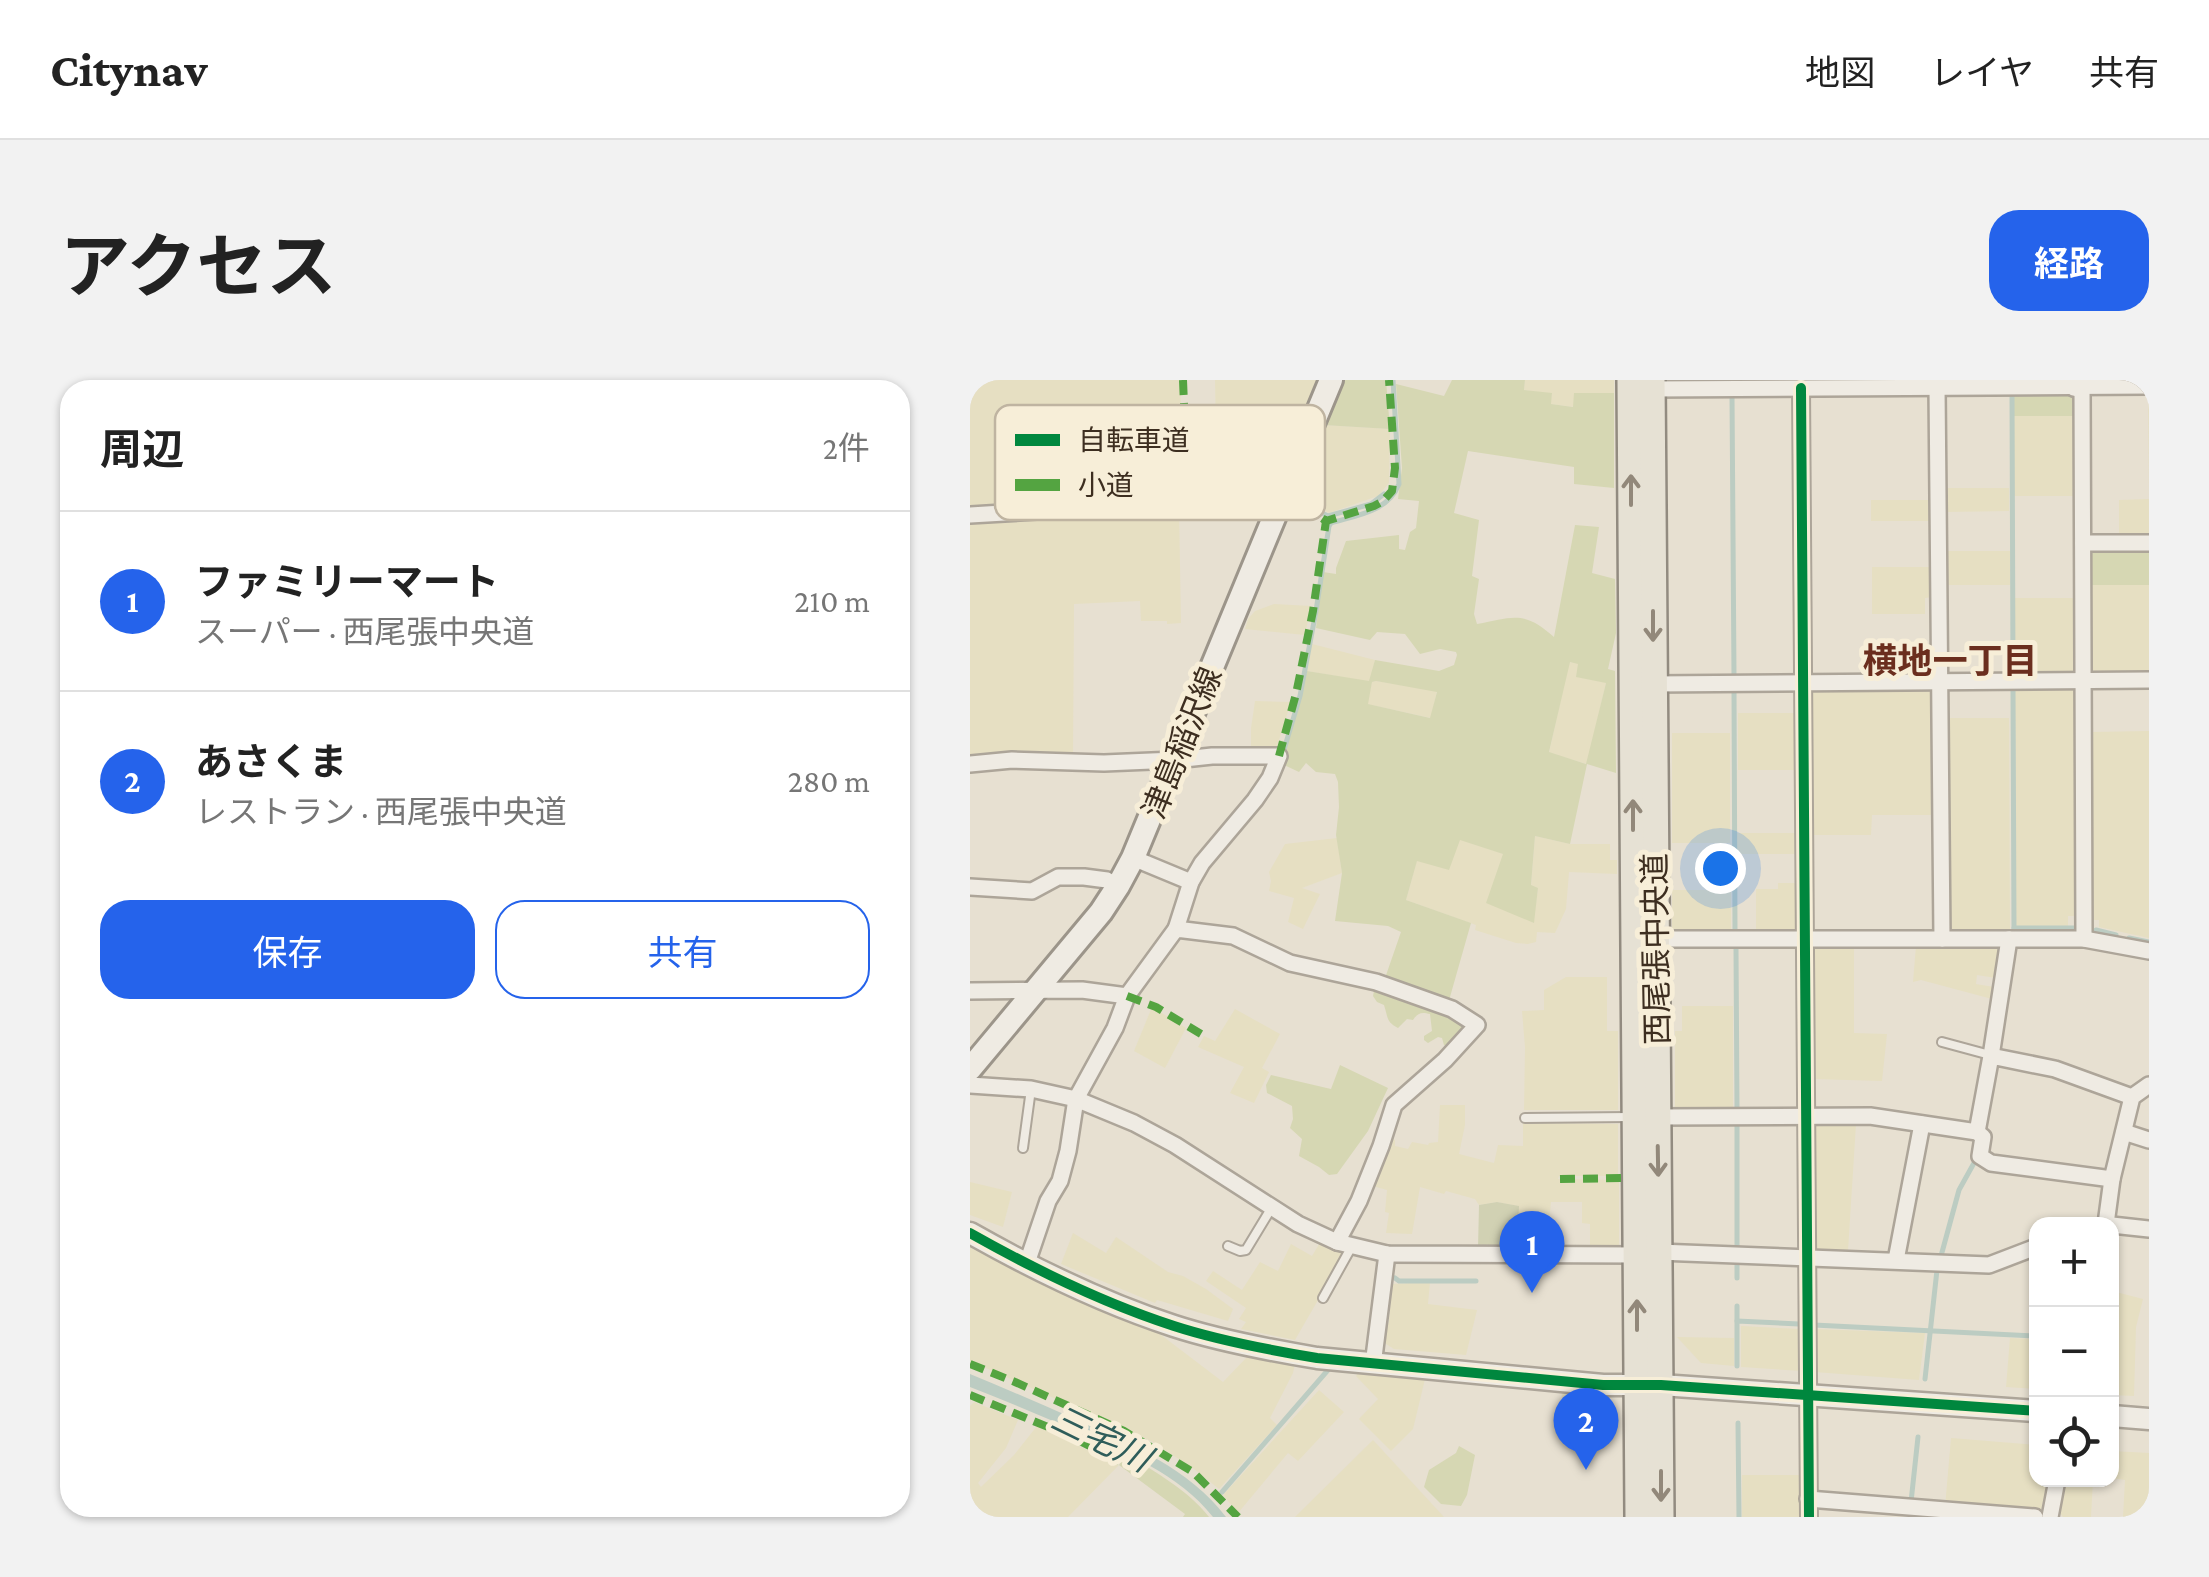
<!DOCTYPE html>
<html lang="ja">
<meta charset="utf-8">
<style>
:root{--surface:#fff;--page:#f2f2f2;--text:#222;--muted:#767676;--line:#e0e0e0;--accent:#2563eb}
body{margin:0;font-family:"Crimson Pro","Noto Sans JP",serif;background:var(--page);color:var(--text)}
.controls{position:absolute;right:30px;bottom:30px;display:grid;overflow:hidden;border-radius:20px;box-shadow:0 2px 8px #0004}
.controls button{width:90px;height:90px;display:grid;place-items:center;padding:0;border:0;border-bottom:2px solid var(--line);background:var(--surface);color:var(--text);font:50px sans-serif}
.you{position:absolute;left:750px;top:488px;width:35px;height:35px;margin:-25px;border:8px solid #fff;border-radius:50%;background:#1a73e8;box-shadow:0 0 0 15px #1a73e833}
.badge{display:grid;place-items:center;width:65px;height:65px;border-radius:50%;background:var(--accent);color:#fff;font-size:32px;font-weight:700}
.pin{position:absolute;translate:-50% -82px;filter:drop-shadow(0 2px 5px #0008)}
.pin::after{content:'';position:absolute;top:52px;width:35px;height:30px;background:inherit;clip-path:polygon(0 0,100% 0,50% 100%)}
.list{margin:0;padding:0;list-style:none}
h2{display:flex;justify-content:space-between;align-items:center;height:130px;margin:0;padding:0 40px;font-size:42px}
h2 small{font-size:32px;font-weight:400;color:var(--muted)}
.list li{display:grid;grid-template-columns:65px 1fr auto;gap:30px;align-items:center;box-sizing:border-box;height:180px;padding:0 40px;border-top:2px solid var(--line)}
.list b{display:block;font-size:38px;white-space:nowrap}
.list p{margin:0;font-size:32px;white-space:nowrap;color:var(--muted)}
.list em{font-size:32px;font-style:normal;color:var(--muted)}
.actions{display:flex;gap:20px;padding:30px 40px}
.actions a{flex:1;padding:22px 0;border:2px solid var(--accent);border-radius:30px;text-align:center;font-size:35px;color:var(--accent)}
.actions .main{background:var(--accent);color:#fff}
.icon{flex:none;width:55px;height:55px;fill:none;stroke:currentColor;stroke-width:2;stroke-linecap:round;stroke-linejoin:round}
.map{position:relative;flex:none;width:1179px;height:1137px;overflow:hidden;border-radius:30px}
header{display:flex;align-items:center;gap:60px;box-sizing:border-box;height:140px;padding:0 50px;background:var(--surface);border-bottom:2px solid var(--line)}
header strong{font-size:48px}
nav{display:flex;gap:55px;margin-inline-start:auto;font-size:35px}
.intro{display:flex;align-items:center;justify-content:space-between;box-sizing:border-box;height:240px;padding:0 60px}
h1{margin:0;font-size:70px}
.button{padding:25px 45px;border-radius:30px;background:var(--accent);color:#fff;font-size:35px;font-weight:700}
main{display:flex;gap:60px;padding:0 60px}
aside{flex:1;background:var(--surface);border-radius:30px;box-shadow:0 2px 8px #0004}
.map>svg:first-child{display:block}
</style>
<header>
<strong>Citynav</strong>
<nav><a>地図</a><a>レイヤ</a><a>共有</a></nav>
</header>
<div class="intro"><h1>アクセス</h1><a class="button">経路</a></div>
<main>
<aside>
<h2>周辺<small>2件</small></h2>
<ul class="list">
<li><span class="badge">1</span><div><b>ファミリーマート</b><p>スーパー · 西尾張中央道</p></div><em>210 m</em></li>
<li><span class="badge">2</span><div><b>あさくま</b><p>レストラン · 西尾張中央道</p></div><em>280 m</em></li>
</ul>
<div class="actions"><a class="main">保存</a><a>共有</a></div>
</aside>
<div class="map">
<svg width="1179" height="1137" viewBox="0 0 1179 1137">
<rect width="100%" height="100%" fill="#e7e0d1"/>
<g fill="#e6dfc2">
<polygon points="0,0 210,0 214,113 0,127"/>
<polygon points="245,0 352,0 304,117 247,114"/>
<polygon points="555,0 644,0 644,13 605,13 604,27 580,24 582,14 554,10"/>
<polygon points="1178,13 1179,13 1179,160 1149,160 1149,120 1179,119"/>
<rect x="1044" y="36" width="61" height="80"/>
<polygon points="353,45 420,49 419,103 408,116 359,133 334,121 323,119"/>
<polygon points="976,108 1039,108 1039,131 976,132"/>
<rect x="901" y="120" width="61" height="21"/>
<polygon points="209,126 211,243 197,244 197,241 171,241 170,221 104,224 103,379 0,382 0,137"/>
<polygon points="977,171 1040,171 1040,205 978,205"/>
<polygon points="902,187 963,187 963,217 955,218 955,234 902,234"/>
<polygon points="1120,205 1179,205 1179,292 1125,292 1121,288"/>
<polygon points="1045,218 1105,218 1106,288 1103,291 1045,291"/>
<polygon points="304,224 341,226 335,255 275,249 278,239 285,231"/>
<polygon points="342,264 405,280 400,302 337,291"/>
<polygon points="599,282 608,283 636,303 617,384 579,373"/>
<polygon points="406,301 467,311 461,338 397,324 402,302"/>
<polygon points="1103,306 1106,310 1108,536 1098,536 1098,546 1046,546 1045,307"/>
<polygon points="845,307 959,307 963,311 963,435 902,435 901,455 840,455 840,312"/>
<polygon points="285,321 321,322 305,373 281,372 281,348"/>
<rect x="768" y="333" width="58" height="57"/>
<polygon points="978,338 1039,338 1040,550 982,551 978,546"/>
<polygon points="1179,351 1179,558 1129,547 1129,540 1122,540 1121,352"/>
<rect x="702" y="353" width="58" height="110"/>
<rect x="767" y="453" width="60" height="21"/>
<polygon points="565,456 600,464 640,464 640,480 647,480 647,494 599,492 596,529 585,553 567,552 566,562 558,564 546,563 505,550 506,545 436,520 447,480 489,459 534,474 563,543 568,509 561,506"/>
<polygon points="367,458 372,493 332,508 350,514 333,549 318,542 324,518 299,511 301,501 299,492 315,464"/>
<polygon points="808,503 828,503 828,547 822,553 786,553 786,509 808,509"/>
<rect x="702" y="510" width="59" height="43"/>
<polygon points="846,566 884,566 884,653 917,654 912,701 843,699 841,571"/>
<polygon points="946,566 1027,566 1031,568 1026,598 1007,595 1006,604 1024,607 1022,619 951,600 943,602"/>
<polygon points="596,597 637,597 637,651 648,651 648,730 554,730 555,667 552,631 574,630 574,610"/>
<polygon points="712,626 763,626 763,731 705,731 705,651 712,651"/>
<polygon points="182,627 216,648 195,688 164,671"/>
<polygon points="265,629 310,654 292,688 299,692 284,723 260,713 274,687 228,667 234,656 245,661"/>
<polygon points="470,725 495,725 495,745 489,774 524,783 528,765 553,766 553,743 648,744 648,796 589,796 588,799 649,800 649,868 620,868 620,844 612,843 612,822 581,822 577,861 547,861 548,826 527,822 509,825 505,819 476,811 474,814 450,807 442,854 416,853 419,833 415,832 417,810 399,805 417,758 425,760 425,766 438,769 442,762 458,765 459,763 468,762"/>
<polygon points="847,742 886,744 878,871 848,869 843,866 842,747"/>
<polygon points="0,802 42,812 33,847 0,835"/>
<polygon points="103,853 136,873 146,857 198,892 213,896 236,909 263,929 258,941 187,920 185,923 91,884"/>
<polygon points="351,861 374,868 374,875 325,960 271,949 276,942 269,939 276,928 236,901 243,891 272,910 290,882 308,891 321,864 342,876"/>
<polygon points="0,863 182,948 253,1002 279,975 325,984 323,993 300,1038 307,1045 249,1109 224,1089 181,1061 0,981"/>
<polygon points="460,902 458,924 507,930 496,975 424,969 413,962 419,941 422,904"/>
<polygon points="1142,911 1173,919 1166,947 1164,1016 1142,1015"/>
<polygon points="771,946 830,949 831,991 771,987"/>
<polygon points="844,949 955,953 949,1000 845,992"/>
<polygon points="707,957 764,958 764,986 731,983"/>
<polygon points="1040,958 1066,959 1066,1009 1036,1007"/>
<polygon points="389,992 455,999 443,1049 421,1071 389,1039 408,1019 386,996"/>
<polygon points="349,1010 374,1032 328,1081 318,1073 268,1133 253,1115"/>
<polygon points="592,1012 635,1018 640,1026 639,1052 591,1051"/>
<polygon points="4,1022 48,1040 36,1068 8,1103 11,1107 44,1075 67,1046 149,1085 98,1137 5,1137 0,1133 0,1026"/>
<polygon points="981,1058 1066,1065 1066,1100 1078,1100 1071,1130 1068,1133 975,1127"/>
<polygon points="403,1060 474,1137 325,1137"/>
<polygon points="1142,1071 1179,1073 1179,1137 1153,1137 1155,1100 1142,1098"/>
<rect x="772" y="1095" width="61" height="42"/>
<polygon points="1095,1100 1123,1100 1121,1137 1093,1137 1088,1131"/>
</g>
<g fill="#d6d7b3" fill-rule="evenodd">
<polygon points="371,0 416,0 420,49 353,45"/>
<path d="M482,0H555L554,10L582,13L581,24L603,27L604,13H644V108L604,104V87L498,71L484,133L509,140L502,196L509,199L504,234L507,244C543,237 554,230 584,257L605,145L629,147L622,193L645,199L646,253L638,289L645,291L646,393L617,384L600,464L565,456L561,505L568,508L564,543L516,523L533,474L490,460L479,490L447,481L436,520L501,543L478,624L414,601L431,552L418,546L365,541L372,493L366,455L369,427L368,402L365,394L346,392L336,383L329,392L312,384L337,291L399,301L405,280L469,291L484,285L487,275L486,272L470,269L450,274L435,254L407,252L400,260L346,248L353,192L366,194V188L376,161L429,155V169L435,170L440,152L446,148L449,121L428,119L432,88L426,4L474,16ZM600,282L608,284L606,297L636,303L616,384L579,372ZM406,301L467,312L460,338L398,324L402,302Z"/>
<polygon points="1044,13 1098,13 1105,18 1105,36 1044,36"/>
<polygon points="1125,167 1179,167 1179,205 1120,205 1120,172"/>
<path d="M405,606L497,641V650L482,668L474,665L472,658L468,657L458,663L454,660V656L462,651L460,634C452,632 448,632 443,640L437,639L428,648C416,642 418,637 414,625L407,622L403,616Z"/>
<polygon points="370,685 418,708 398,751 367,794 359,795 349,787 329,776 332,759 320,748 323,739 322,726 297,713 296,705 301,695 361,709"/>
<polygon points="489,1066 505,1075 497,1115 491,1126 471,1124 454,1107 459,1090 486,1073"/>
<path d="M157,1074C185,1092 218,1110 239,1137H213L215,1134L149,1085Z"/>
</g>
<polygon fill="#d1d1b3" points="527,822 549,826 547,868 508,868 509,825"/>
<path fill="#bcccc2" d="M0,994C36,1009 72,1024 107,1040C160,1064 220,1089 256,1137H243C209,1094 156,1073 107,1051C71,1036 36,1021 0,1007Z"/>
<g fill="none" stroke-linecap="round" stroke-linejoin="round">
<g stroke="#bcccc2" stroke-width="5">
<polyline points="761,0 761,1"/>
<polyline points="1042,14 1043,293"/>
<polyline points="762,16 764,295"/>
<polyline points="322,122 332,123 358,136 401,124 414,114"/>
<polyline points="1043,308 1044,549"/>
<polyline points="764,310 765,552"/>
<path d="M313,373L330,316L346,231L359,146L361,143C387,135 418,132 429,104L423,0"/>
<polyline points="1044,548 1104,548"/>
<polyline points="1126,550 1146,555"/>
<polyline points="1159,558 1179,562"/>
<polyline points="766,568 767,728"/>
<polyline points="767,743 767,866"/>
<polyline points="971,876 989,810 1004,783"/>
<polyline points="767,882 767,898"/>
<polyline points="425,898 429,901 506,901"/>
<polyline points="767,926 767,941"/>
<polyline points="844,945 1066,956"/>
<polyline points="767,986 767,941 829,944"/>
<polyline points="955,999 967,890"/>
<polyline points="768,1043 769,1137"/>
<polyline points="252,1112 358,990"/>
<polyline points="941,1122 948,1057"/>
</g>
<defs>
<g id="service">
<polyline points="972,662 1020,675"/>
<polyline points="555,738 660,737"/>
<polyline points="53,768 61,709"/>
<polyline points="258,866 270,871 276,870 302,827"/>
<polyline points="353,918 382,866"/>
</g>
<g id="minor">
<polyline points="1112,6 1114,559"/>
<polyline points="967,7 972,559"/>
<polyline points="831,8 839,1137"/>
<polyline points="682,9 1179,6"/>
<polyline points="0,135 218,122 309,126"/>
<polyline points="1113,163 1179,163"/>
<polyline points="683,304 1179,300"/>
<polyline points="0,384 42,380 134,383 205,380 242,376 309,376 300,398 285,420 232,483 221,502 206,549"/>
<polyline points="163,478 221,502"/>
<polyline points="0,507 62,511 88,497 114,497 137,500 148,506"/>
<polyline points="685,559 1114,559 1179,571"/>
<polyline points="0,611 112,610 157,616 206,549 263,556 320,583 406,602 482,629 507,645 475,680 424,725 411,766 389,821 367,862"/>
<polyline points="1021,676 1039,559"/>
<polyline points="0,705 61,709 106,719 164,743 205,765 328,844 367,862 417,874 667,875"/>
<polyline points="687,737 900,736 1007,752 1021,676 1085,689 1162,717"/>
<polyline points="1007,752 1013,757 1010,776 1021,783 1142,799"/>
<polyline points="1154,752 1179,760"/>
<polyline points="1136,844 1142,799 1162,717 1179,705"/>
<polyline points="1142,845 1179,849"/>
<polyline points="689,872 1019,885 1066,867"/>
<polyline points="926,880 952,744"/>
<polyline points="57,883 78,821 90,801 98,771 106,719 145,648 157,616"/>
<polyline points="403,985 417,874"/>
<polyline points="838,1119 1065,1137"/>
<polyline points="1080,1137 1087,1100"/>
</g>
<g id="tertiary">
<polyline points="1105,0 1105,6"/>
<path d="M0,853C62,888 136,924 204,946C250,961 299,970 347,978L633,1005H691L1066,1031"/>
<polyline points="1142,1036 1179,1039"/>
</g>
<polyline id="secondary" points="0,689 131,532 148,506 163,478 361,0"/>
<g id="primary">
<polyline points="660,0 668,1137"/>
<polyline points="682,0 691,1137"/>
</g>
</defs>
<use href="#service" stroke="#ada599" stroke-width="12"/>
<use href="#minor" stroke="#ada599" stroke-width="20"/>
<use href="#tertiary" stroke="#ada599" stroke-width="25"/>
<use href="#secondary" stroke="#9c958a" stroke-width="28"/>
<use href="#primary" stroke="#928b80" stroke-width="30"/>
<use href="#service" stroke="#efebe3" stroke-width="8"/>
<use href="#minor" stroke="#efebe3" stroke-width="15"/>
<use href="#tertiary" stroke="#efebe3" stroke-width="20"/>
<use href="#secondary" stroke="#efebe3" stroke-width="22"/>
<use href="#primary" stroke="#e6e1d4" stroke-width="25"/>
<g stroke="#54a441" stroke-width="8" stroke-dasharray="15 8" stroke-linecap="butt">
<polyline points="213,0 218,122"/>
<path d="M309,126C329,126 340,129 356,141L404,126L413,121L422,111L425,88L419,0"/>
<polyline points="309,376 326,314 343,231 356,141"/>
<polyline points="157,616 186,627 231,654"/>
<polyline points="590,799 653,798"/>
<polyline points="0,984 45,1002 154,1051 223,1092 268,1137"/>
<polyline points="0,1015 100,1056 149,1081"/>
</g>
<defs>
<g id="cycleway">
<polyline points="831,8 839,1137"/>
<path d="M0,853C62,888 136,924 204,946C250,961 299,970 347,978L633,1005H691L1066,1031"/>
</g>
</defs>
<use href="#cycleway" stroke="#f7eed8" stroke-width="16"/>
<use href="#cycleway" stroke="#00873e" stroke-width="10"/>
</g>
<defs><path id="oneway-shaft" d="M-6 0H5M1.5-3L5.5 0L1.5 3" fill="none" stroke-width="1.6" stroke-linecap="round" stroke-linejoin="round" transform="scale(2.5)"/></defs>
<g stroke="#92887a">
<use href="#oneway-shaft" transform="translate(661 110) rotate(-90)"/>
<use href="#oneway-shaft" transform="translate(683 246) rotate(90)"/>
<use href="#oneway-shaft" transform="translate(663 435) rotate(-90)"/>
<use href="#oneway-shaft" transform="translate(688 781) rotate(89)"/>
<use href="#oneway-shaft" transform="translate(667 935) rotate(-90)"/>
<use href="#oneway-shaft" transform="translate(691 1106) rotate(90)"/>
</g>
<g text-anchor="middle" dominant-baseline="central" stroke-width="10" stroke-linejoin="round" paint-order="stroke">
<g font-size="32" fill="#3d2e20" stroke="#f7eed8">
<text transform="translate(212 363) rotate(-68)">津島稲沢線</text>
<text transform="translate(686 569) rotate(-91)">西尾張中央道</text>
</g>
<g font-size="35" font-weight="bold" fill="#6b2e1e" stroke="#f7eed8">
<text x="980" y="281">横地一丁目</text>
</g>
<g font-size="35" font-style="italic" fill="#2f5d5a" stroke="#f7eed8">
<text transform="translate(131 1059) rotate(26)">三宅川</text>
</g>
</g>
<rect x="25" y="25" width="330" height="115" rx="15" fill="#f7eed8" stroke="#bfb4a1" stroke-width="2.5"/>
<rect x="45" y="54" width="45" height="12" fill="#00873e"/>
<rect x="45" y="99" width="45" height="12" fill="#54a441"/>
<g font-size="28" fill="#3d2e20">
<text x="108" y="70">自転車道</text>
<text x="108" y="115">小道</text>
</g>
</svg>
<div class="controls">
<button>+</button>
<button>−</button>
<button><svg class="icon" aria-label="locate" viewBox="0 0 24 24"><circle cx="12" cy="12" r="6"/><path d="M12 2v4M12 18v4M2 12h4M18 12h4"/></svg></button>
</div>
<div class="you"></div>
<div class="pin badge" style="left:562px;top:913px">1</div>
<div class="pin badge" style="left:616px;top:1090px">2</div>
</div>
</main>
